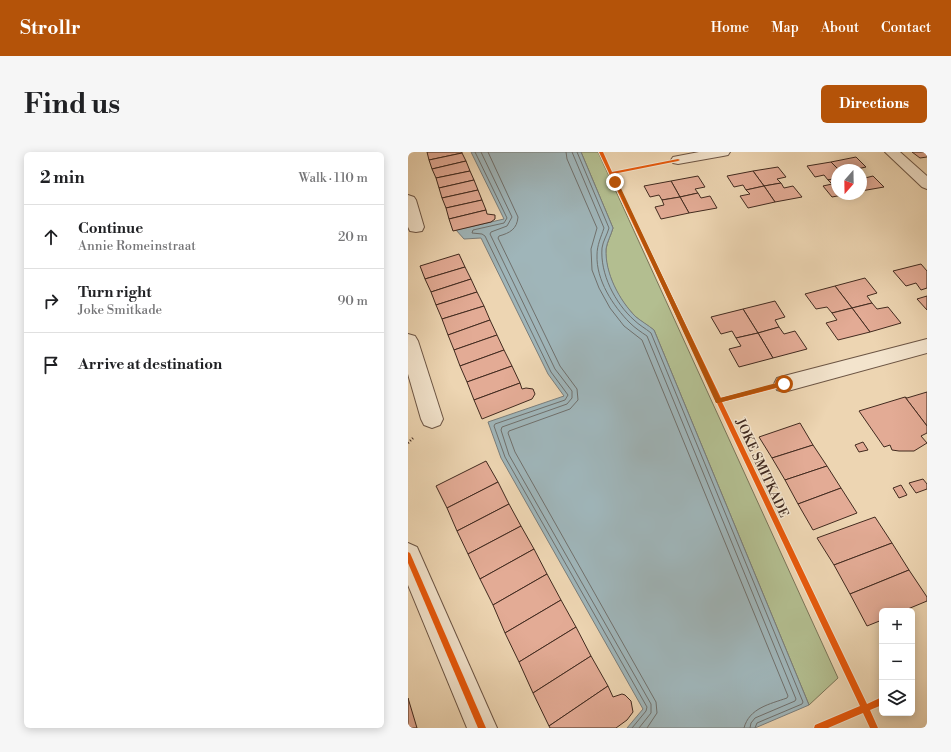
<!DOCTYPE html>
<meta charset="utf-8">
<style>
:root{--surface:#fff;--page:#f6f6f6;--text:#202124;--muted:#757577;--line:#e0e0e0;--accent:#b45309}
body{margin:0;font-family:"Libre Bodoni",serif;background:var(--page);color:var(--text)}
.controls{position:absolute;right:12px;bottom:12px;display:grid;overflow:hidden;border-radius:6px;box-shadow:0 2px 10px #0003}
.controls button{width:36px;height:36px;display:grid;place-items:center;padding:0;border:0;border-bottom:1px solid var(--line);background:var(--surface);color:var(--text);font:20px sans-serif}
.compass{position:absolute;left:423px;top:12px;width:36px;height:36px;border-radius:50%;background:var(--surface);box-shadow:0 2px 10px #0003;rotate:200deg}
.stop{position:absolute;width:12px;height:12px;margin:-9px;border:3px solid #b45309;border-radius:50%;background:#fff}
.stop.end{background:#b45309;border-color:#fff;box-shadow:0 1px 4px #0008}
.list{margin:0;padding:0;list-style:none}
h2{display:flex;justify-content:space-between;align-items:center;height:52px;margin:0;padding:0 16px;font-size:17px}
h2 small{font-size:13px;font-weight:400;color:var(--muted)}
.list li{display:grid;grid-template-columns:26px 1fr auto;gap:12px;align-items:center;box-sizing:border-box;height:64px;padding:0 16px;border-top:1px solid var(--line)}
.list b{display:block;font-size:15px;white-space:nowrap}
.list p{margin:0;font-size:13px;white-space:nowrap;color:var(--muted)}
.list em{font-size:13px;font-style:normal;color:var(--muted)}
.icon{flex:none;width:22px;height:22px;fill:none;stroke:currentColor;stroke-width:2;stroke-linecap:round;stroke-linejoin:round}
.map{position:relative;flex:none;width:519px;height:576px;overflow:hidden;border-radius:6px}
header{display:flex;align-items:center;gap:24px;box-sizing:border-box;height:56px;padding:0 20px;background:var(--accent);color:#fff}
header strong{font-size:19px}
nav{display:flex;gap:22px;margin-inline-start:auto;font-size:14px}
.intro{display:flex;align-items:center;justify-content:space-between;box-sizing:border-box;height:96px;padding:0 24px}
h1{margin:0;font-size:28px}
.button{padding:10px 18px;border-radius:6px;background:var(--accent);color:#fff;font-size:14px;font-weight:700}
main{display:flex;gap:24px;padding:0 24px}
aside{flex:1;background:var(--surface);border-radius:6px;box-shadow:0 2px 10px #0003}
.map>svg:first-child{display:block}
</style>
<header>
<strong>Strollr</strong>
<nav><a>Home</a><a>Map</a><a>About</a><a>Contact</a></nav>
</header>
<div class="intro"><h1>Find us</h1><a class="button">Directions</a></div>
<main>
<aside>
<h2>2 min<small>Walk · 110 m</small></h2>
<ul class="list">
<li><svg class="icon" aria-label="ahead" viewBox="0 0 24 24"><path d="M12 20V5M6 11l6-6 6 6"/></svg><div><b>Continue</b><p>Annie Romeinstraat</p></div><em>20 m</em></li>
<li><svg class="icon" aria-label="right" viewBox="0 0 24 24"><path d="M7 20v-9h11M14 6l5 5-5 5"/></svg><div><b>Turn right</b><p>Joke Smitkade</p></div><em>90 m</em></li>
<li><svg class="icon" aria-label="arrive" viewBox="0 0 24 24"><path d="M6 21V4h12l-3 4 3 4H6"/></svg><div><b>Arrive at destination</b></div></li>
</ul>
</aside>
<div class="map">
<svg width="519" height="576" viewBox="0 0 519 576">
<rect width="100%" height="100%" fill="#edd5b2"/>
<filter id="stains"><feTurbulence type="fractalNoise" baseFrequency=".005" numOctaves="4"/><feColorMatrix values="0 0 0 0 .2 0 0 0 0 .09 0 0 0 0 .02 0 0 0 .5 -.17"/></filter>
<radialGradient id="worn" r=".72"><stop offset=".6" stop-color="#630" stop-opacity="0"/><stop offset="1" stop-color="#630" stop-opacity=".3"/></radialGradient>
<path fill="#b3be90" stroke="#7a7458" d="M173,0H190L430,526L401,553L246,178C240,174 234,170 228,165C211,149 196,120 198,97C199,90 203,83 205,76Z"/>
<path fill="#9fb5b9" stroke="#797d7b" d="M63,0H173L205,76C203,83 199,90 198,97C197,121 211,148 228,165C233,169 240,173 246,178L401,553L347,576H219L235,557L93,306L80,270L156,244L140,222L73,86L56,87L48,78L96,67Z"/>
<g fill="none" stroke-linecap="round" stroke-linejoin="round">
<g stroke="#70706c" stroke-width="1">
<polyline points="67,0 99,66 96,71 65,78 64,81 74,82 77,84 143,220 160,243 157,248 87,272 86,274 97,305 239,555 238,559 224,576"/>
<polyline points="73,0 104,65 99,74 83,80 82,82 147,217 164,239 164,246 159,252 94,275 93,278 101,303 243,552 243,561 231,576"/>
<path d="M80,0L110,65C109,77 102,81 91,84L90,86L152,214L169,237L170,248L162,257L101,279L100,281L107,300L248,550L249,561L239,576"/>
<path d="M158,0L159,7L189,76L183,97L184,118L191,136L202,156L216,174L234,188L380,544L379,546C362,552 341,556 336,576"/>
<path d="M164,0L196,76C193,85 189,93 189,103C188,128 205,154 222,171C227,176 233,180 239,184L388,547L387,549L347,566L343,571L342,576"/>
<path d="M169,0L201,76C199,83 195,89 194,96C192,122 207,151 226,168C231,173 237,176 243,181L395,550L394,552L349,571L347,576"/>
</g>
</g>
<g fill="#e3ab95" stroke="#412a1f">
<polygon points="19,0 54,0 54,1 21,8"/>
<polygon points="504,0 519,0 519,5 512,6"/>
<polygon points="54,1 58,9 24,17 21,8"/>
<polygon points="448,5 458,15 449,17 450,18 431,18 423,10"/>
<polygon points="58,9 62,19 28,26 24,17"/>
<polygon points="423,10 431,18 429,18 429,26 420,28 416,23 407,25 399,14"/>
<polygon points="370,15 378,25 369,27 373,31 356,34 345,19"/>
<polygon points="62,19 66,28 31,36 28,26"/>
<polygon points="345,19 356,34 338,38 335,33 326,35 319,24"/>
<polygon points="453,21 457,26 465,24 476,35 453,39"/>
<polygon points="290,24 297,35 287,37 290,41 272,45 263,29"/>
<polygon points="429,26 429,42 440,42 424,45 415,34 424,32 420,28"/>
<polygon points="66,28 70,38 34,46 31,36"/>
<polygon points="263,29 272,45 254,48 251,43 242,45 236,34"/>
<polygon points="373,31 376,36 385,34 394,45 367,50 356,34"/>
<polygon points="356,34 367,50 340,56 332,44 342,42 338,38"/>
<polygon points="70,38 74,48 38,56 34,46"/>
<polygon points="290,41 293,46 302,44 309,56 281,61 272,45"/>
<polygon points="272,45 281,61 253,67 247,55 256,53 254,48"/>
<polygon points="74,48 78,58 41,67 38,56"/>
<polygon points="78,58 79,62 87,63 87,67 83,70 45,79 41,67"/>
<polygon points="51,102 57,115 17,127 12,114"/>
<polygon points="513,112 519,119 519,136 513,138 508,131 498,134 485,119"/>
<polygon points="57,115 63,127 23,140 17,127"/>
<polygon points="457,126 469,141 459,144 464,151 444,156 427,134"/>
<polygon points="63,127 69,140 28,153 23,140"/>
<polygon points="427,134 444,156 424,161 419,155 408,157 397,142"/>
<polygon points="69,140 76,154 34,167 28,153"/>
<polygon points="519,144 519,158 509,147"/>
<polygon points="367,149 377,165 367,168 371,175 350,181 335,157"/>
<polygon points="464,151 469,157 480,155 493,171 462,180 444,156"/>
<polygon points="76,154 82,168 40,183 34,167"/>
<polygon points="444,156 462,180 430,188 418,171 429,168 424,161"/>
<polygon points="335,157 350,181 328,186 324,179 313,182 303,165"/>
<polygon points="82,168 89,183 46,198 40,183"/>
<polygon points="371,175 376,182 387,179 399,197 365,206 350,181"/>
<polygon points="350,181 365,206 331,215 321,197 333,194 328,186"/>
<polygon points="89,183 96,198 52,214 46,198"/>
<polygon points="96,198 104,214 59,230 52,214"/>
<polygon points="104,214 112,231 66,248 59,230"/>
<polygon points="112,231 114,237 118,236 125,237 127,242 124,247 74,267 66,248"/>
<polygon points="519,240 519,274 497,245 499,246"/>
<polygon points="497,245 519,274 519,281 513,284 519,291 506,299 491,299 484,298 482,293 476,295 451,259"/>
<polygon points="392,271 405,293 364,306 351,285"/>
<polygon points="455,290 460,298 451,300 447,293"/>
<polygon points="405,293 419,314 377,328 364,306"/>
<polygon points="78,309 90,330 39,356 28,334"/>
<polygon points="419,314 433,336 390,352 377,328"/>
<polygon points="515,327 519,332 519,337 508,341 501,331"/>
<polygon points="90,330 101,352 49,379 39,356"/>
<polygon points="493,333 499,343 491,346 485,336"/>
<polygon points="433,336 449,361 405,378 390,352"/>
<polygon points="101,352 113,374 60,402 49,379"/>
<polygon points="467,365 484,391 426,413 409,386"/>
<polygon points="113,374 126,397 72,427 60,402"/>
<polygon points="484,391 501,418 442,442 426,413"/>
<polygon points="126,397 139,422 85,453 72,427"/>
<polygon points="501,418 519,445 519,449 495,459 474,459 474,468 459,474 442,442"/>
<polygon points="139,422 153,448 97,481 85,453"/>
<polygon points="153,448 168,475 111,510 97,481"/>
<polygon points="168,475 183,504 125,541 111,510"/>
<polygon points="183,504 200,534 141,574 125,541"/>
<polygon points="200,534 205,545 214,542 217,543 223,549 225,560 219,568 208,576 142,576 141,574"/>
<polygon points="0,546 9,576 0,576"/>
</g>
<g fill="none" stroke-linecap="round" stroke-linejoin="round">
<defs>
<g id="minor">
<polygon points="291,0 322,0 320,3 315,4 270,12 265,11 263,8 265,5"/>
<polygon points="477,0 492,0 519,24 519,37 514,35"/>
<polygon points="0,43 6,45 8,48 16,75 14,79 8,80 2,79 0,75"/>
<polygon points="0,182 7,184 10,189 35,267 32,273 24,276 16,273 13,267 0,222"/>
<polygon points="519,187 519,201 376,240 369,238 366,232 369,226 376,224"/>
<polygon points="0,391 9,395 89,576 59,576 0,433"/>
</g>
</defs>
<use href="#minor" stroke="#6c5544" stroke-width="2"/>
<polyline stroke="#412a1f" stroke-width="2.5" stroke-dasharray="1 2" stroke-linecap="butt" points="0,291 5,286"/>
<use href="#minor" fill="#f3e4cd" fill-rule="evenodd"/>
<defs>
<g id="cycleway">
<polygon points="191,0 195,0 204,20 270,7 272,8 270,9 205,22 313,246 376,230 379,232 376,234 314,250 459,552 474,545 474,553 462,558 470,576 462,576 455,561 420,576 406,576 407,573 452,554 309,251 307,249 308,248"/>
<polygon points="0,400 2,401 78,576 70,576 0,411"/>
</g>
</defs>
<use href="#cycleway" stroke="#f3e4cd" stroke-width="2"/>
<use href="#cycleway" fill="#e8590c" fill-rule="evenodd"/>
</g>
<polygon fill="#b45309" points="206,29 210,30 312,246 376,229 379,232 378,233 310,251 308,251"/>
<g text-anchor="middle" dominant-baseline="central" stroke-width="3" stroke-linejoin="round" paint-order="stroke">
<g font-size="13" fill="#412a1f" stroke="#f3e4cd">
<text transform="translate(354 316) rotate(65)">JOKE SMITKADE</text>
</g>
</g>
<rect width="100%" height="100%" filter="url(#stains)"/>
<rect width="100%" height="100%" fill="url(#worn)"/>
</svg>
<div class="controls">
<button>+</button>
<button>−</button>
<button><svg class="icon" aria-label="layers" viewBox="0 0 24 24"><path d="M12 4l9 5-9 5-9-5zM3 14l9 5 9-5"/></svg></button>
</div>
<svg class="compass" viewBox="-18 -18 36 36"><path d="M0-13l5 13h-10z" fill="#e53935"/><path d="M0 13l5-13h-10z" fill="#757577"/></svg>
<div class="stop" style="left:376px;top:232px"></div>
<div class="stop end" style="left:207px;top:30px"></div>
</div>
</main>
